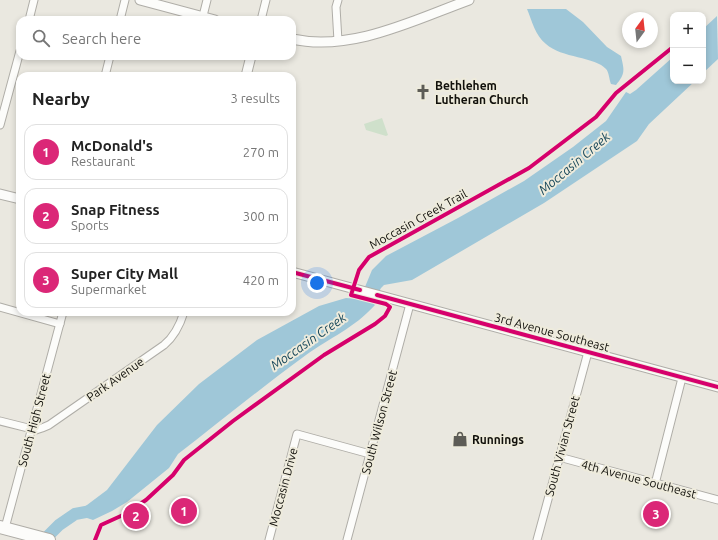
<!DOCTYPE html>
<meta charset="utf-8">
<style>
:root{--surface:#fff;--page:#f6f6f6;--text:#222;--muted:#767676;--line:#e0e0e0;--accent:#db2777}
body{margin:0;font-family:Ubuntu,sans-serif;background:var(--page);color:var(--text)}
.controls{position:absolute;right:12px;top:12px;display:grid;overflow:hidden;border-radius:8px;box-shadow:0 2px 6px #0003}
.controls button{width:36px;height:36px;display:grid;place-items:center;padding:0;border:0;border-bottom:1px solid var(--line);background:var(--surface);color:var(--text);font:20px sans-serif}
.compass{position:absolute;left:622px;top:12px;width:36px;height:36px;border-radius:50%;background:var(--surface);box-shadow:0 2px 6px #0003;rotate:15deg}
.you{position:absolute;left:317px;top:283px;width:14px;height:14px;margin:-10px;border:3px solid #fff;border-radius:50%;background:#1a73e8;box-shadow:0 0 0 6px #1a73e833}
.badge{display:grid;place-items:center;width:26px;height:26px;border-radius:50%;background:var(--accent);color:#fff;font-size:13px;font-weight:700}
.pin{position:absolute;translate:-50% -50%;border:2px solid #fff;box-shadow:0 1px 4px #0006}
.list{margin:0;padding:0;list-style:none}
h2{display:flex;justify-content:space-between;align-items:center;height:52px;margin:0;padding:0 16px;font-size:17px}
h2 small{font-size:13px;font-weight:400;color:var(--muted)}
.list li{display:grid;grid-template-columns:26px 1fr auto;gap:12px;align-items:center;box-sizing:border-box;height:56px;margin:0 8px 8px;padding:0 8px;border:1px solid var(--line);border-radius:12px}
.list b{display:block;font-size:15px;white-space:nowrap}
.list p{margin:0;font-size:13px;white-space:nowrap;color:var(--muted)}
.list em{font-size:13px;font-style:normal;color:var(--muted)}
.icon{flex:none;width:22px;height:22px;fill:none;stroke:currentColor;stroke-width:2;stroke-linecap:round;stroke-linejoin:round}
.map{position:relative;flex:none;width:718px;height:540px;overflow:hidden}
.search{position:absolute;background:var(--surface);box-shadow:0 2px 6px #0003;left:16px;top:16px;width:280px;height:44px;display:flex;align-items:center;gap:10px;box-sizing:border-box;padding:0 14px;border-radius:12px;color:var(--muted);font-size:15px}
.panel{position:absolute;background:var(--surface);box-shadow:0 2px 6px #0003;left:16px;top:72px;width:280px;height:244px;border-radius:12px}
.map>svg:first-child{display:block}
</style>
<div class="map">
<svg width="718" height="540" viewBox="0 0 718 540">
<rect width="100%" height="100%" fill="#eae8e0"/>
<polygon fill="#cfe0cb" points="382,118 388,135 386,136 366,130 364,124"/>
<g fill="#9fc7d8">
<path d="M527,9H566L583,22L607,47L621,56C624,70 626,73 616,85L611,84C609,79 609,72 606,69C596,57 561,58 546,44C535,35 532,21 527,9Z"/>
<polygon points="717,16 718,59 703,73 703,29"/>
<path d="M673,57V81H695L649,124L637,141L544,203L412,280L384,285L381,288L373,303L375,305C353,329 331,337 306,355C262,387 221,421 178,454L169,468L127,502L112,511L93,520L75,514L107,490L157,425L199,384L257,340L319,306L346,298L360,299L372,270L386,256L458,218L524,181L573,147L606,121L626,92L630,94L636,90Z"/>
</g>
<g fill="none" stroke-linecap="round" stroke-linejoin="round">
<polyline stroke="#9fc7d8" stroke-width="12" points="44,540 59,525 75,514 91,511"/>
<defs>
<g id="street">
<polyline points="29,20 34,0"/>
<polyline points="120,20 125,0"/>
<polyline points="202,20 207,0"/>
<polyline points="261,20 266,0"/>
<polyline points="338,41 336,7 338,0"/>
<polyline points="105,76 110,56"/>
<polyline points="0,125 20,51"/>
<polyline points="0,307 60,324"/>
<path d="M0,421L36,430L42,428L49,425L164,345C175,336 180,325 184,312"/>
<polyline points="559,457 718,500"/>
<polyline points="655,484 682,378"/>
<polyline points="5,528 63,312"/>
<polyline points="269,540 297,434 370,454"/>
<polyline points="347,540 410,304"/>
<polyline points="537,540 588,352"/>
</g>
<g id="secondary">
<polyline points="140,0 215,20"/>
<path d="M292,39C352,52 414,20 469,0"/>
<polyline points="246,76 251,56"/>
<polyline points="0,194 20,199"/>
<polyline points="292,272 718,387"/>
</g>
<polyline id="highway" points="0,527 49,540"/>
</defs>
<use href="#street" stroke="#afada7" stroke-width="9"/>
<use href="#secondary" stroke="#afada7" stroke-width="11"/>
<use href="#highway" stroke="#afada7" stroke-width="14"/>
<use href="#street" stroke="#fcfcfa" stroke-width="7"/>
<use href="#secondary" stroke="#fcfcfa" stroke-width="9"/>
<use href="#highway" stroke="#fcfcfa" stroke-width="12"/>
<defs>
<g id="cycleway">
<polyline points="292,272 360,290"/>
<polyline points="377,295 718,387"/>
<polyline points="95,540 101,525 123,515 146,500 173,475 184,460 233,421 324,355 375,324 385,316 390,307 386,304 351,295 359,270 369,257 529,168 596,117 616,93 673,47"/>
</g>
</defs>
<use href="#cycleway" stroke="#eeebdc" stroke-width="6"/>
<use href="#cycleway" stroke="#d6006c" stroke-width="4"/>
</g>
<defs>
<symbol id="church-bare" viewBox="-9 -9 18 18"><path d="M-1.2-6h2.4v3.5h3.3v2.4h-3.3V6h-2.4V-.1h-3.3v-2.4h3.3Z" fill="#5d5c56" stroke="#eeebdc" stroke-width="2.5" paint-order="stroke"/></symbol>
<symbol id="shop-bare" viewBox="-9 -9 18 18"><path d="M-5-2.5h2.3a2.7 3.5 0 0 1 5.4 0H5L5.5 6h-11ZM-1.5-2.5h3a1.5 2.3 0 0 0-3 0Z" fill="#5d5c56" stroke="#eeebdc" stroke-width="2.5" paint-order="stroke"/></symbol>
</defs>
<g fill-rule="evenodd">
<use href="#church-bare" x="412" y="81" width="22" height="22"/>
<use href="#shop-bare" x="449" y="428" width="22" height="22"/>
</g>
<g text-anchor="middle" dominant-baseline="central" stroke-width="4" stroke-linejoin="round" paint-order="stroke">
<g font-size="12" font-weight="bold" fill="#11100b" stroke="#eeebdc" text-anchor="start">
<text x="435" y="85">Bethlehem<tspan x="435" dy="14">Lutheran Church</tspan></text>
<text x="472" y="439">Runnings</text>
</g>
<g font-size="12" fill="#11100b" stroke="#eeebdc">
<text transform="translate(418 219) rotate(-29)">Moccasin Creek Trail</text>
<text transform="translate(552 332) rotate(15)">3rd Avenue Southeast</text>
<text transform="translate(115 379) rotate(-35)">Park Avenue</text>
<text transform="translate(34 420) rotate(-75)">South High Street</text>
<text transform="translate(379 422) rotate(-75)">South Wilson Street</text>
<text transform="translate(562 446) rotate(-75)">South Vivian Street</text>
<text transform="translate(639 479) rotate(15)">4th Avenue Southeast</text>
<text transform="translate(283 487) rotate(-75)">Moccasin Drive</text>
</g>
<g font-size="13" font-style="italic" fill="#154659" stroke="#eeebdc">
<text transform="translate(574 163) rotate(-40)">Moccasin Creek</text>
<text transform="translate(308 341) rotate(-35)">Moccasin Creek</text>
</g>
</g>
</svg>
<div class="controls">
<button>+</button>
<button>−</button>
</div>
<svg class="compass" viewBox="-18 -18 36 36"><path d="M0-13l5 13h-10z" fill="#e53935"/><path d="M0 13l5-13h-10z" fill="#767676"/></svg>
<div class="you"></div>
<div class="pin badge" style="left:184px;top:511px">1</div>
<div class="pin badge" style="left:136px;top:516px">2</div>
<div class="pin badge" style="left:656px;top:514px">3</div>
<div class="search"><svg class="icon" aria-label="search" viewBox="0 0 24 24"><circle cx="10" cy="10" r="6"/><path d="M15 15l6 6"/></svg>Search here</div>
<section class="panel">
<h2>Nearby<small>3 results</small></h2>
<ul class="list">
<li><span class="badge">1</span><div><b>McDonald's</b><p>Restaurant</p></div><em>270 m</em></li>
<li><span class="badge">2</span><div><b>Snap Fitness</b><p>Sports</p></div><em>300 m</em></li>
<li><span class="badge">3</span><div><b>Super City Mall</b><p>Supermarket</p></div><em>420 m</em></li>
</ul>
</section>
</div>
